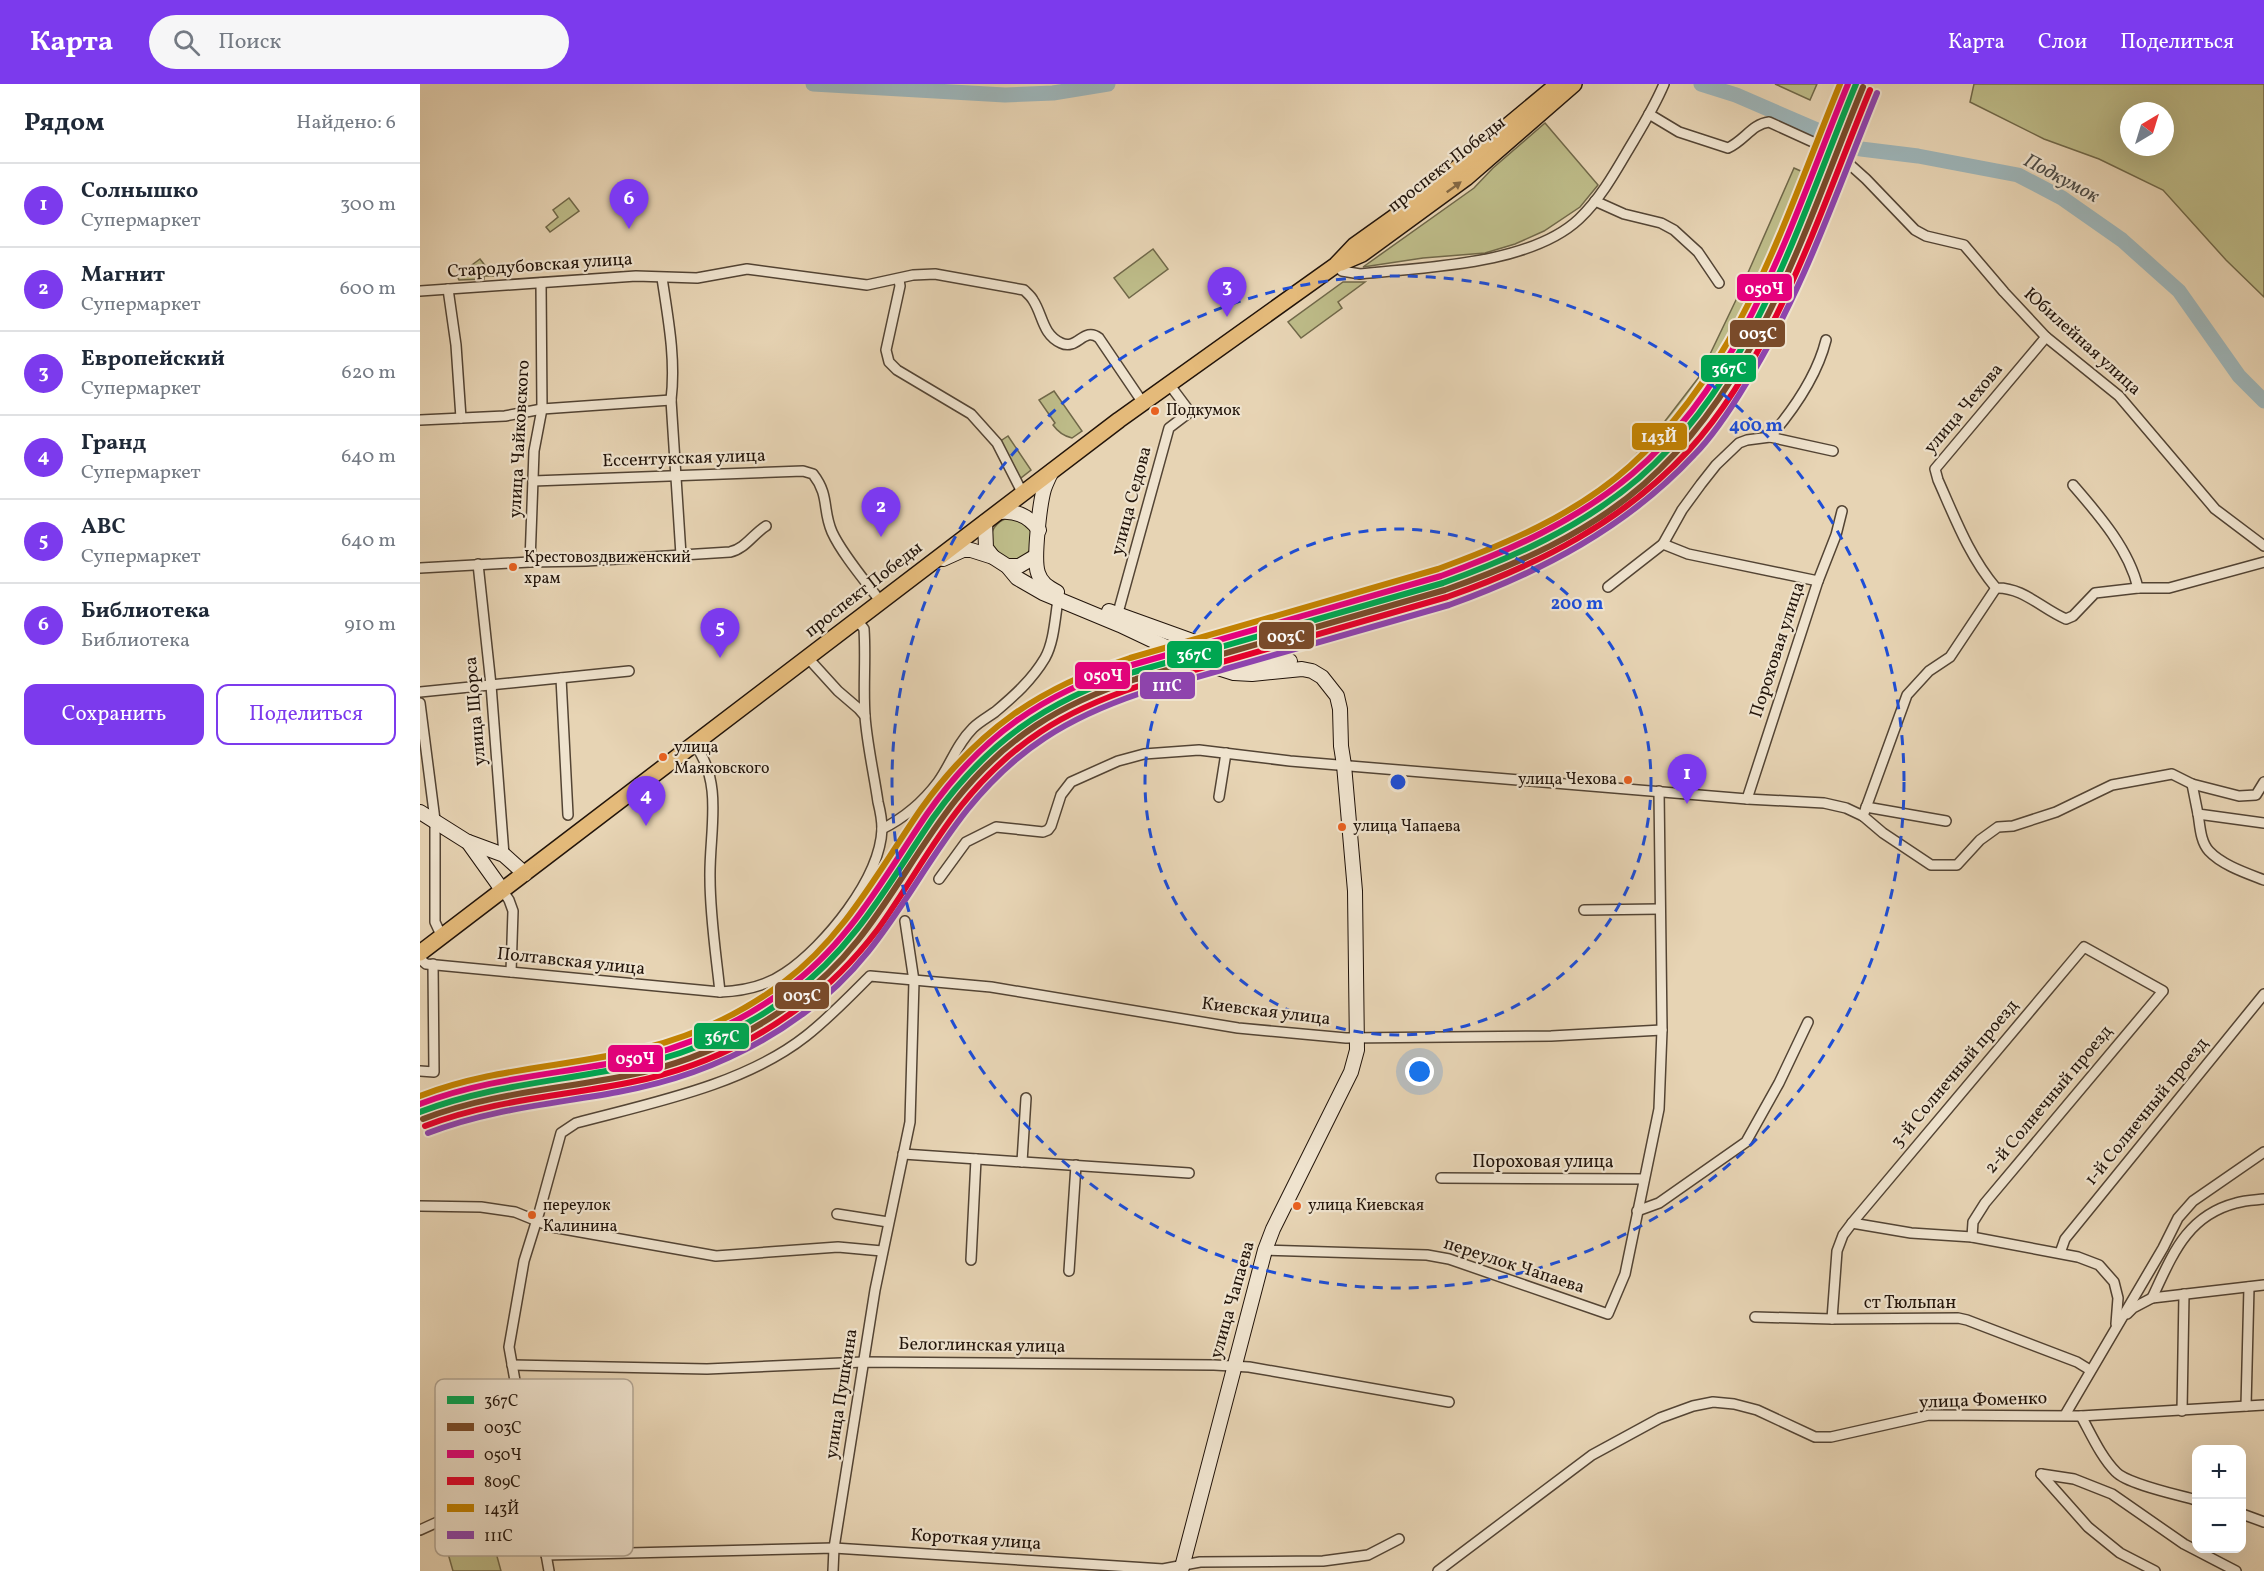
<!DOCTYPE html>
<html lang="ru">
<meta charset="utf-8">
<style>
:root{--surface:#fff;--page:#f6f6f7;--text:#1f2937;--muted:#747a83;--line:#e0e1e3;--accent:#7c3aed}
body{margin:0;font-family:Vollkorn,serif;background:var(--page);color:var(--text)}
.controls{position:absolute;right:18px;bottom:18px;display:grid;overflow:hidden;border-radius:12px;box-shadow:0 6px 24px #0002}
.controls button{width:54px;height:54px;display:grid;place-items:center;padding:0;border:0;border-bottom:2px solid var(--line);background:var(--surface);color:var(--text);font:30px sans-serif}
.compass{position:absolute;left:1700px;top:18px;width:54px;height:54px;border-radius:50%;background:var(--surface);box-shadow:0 6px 24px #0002;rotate:38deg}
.you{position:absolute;left:1000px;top:988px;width:21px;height:21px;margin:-15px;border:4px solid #fff;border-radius:50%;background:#1a73e8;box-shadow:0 0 0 9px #1a73e833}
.badge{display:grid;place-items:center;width:39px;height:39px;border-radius:50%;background:var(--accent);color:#fff;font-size:20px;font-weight:700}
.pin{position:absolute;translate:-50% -50px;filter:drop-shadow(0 2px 3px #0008)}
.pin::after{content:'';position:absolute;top:32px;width:21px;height:18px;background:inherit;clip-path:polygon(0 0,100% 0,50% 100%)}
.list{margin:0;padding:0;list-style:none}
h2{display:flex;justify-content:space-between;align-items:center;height:78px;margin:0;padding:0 24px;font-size:26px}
h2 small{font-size:20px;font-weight:400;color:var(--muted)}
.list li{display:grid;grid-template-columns:39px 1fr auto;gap:18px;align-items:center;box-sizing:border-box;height:84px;padding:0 24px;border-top:2px solid var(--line)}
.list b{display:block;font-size:22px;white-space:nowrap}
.list p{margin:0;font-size:20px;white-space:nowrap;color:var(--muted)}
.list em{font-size:20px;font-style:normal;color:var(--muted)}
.actions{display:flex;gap:12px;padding:18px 24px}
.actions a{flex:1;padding:14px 0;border:2px solid var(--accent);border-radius:12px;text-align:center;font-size:21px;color:var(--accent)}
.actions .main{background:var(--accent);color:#fff}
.icon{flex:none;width:33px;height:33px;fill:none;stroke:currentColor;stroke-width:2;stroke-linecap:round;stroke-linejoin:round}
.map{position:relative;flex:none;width:1844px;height:1487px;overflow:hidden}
header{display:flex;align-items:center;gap:36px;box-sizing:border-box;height:84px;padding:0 30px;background:var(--accent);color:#fff}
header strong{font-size:28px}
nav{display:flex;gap:33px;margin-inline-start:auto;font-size:21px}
.search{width:420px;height:54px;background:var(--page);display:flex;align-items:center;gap:15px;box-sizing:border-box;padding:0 21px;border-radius:33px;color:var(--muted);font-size:22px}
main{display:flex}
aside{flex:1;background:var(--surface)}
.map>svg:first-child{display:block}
</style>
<header>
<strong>Карта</strong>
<div class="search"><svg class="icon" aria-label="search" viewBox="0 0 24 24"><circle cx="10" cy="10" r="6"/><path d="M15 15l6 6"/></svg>Поиск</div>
<nav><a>Карта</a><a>Слои</a><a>Поделиться</a></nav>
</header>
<main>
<aside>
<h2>Рядом<small>Найдено: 6</small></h2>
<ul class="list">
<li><span class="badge">1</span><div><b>Солнышко</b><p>Супермаркет</p></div><em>300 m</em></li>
<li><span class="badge">2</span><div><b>Магнит</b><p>Супермаркет</p></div><em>600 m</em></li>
<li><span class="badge">3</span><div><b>Европейский</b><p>Супермаркет</p></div><em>620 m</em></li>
<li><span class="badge">4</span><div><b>Гранд</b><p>Супермаркет</p></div><em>640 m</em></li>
<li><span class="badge">5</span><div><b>ABC</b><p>Супермаркет</p></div><em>640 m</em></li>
<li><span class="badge">6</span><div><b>Библиотека</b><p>Библиотека</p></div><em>910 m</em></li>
</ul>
<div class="actions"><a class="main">Сохранить</a><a>Поделиться</a></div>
</aside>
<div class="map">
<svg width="1844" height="1487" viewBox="0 0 1844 1487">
<rect width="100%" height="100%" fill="#e7d4b4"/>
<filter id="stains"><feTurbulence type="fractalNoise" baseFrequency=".00333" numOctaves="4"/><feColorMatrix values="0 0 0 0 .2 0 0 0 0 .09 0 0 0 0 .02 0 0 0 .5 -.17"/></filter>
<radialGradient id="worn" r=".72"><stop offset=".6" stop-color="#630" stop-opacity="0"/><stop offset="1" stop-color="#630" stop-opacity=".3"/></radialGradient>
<g fill="#bdbb88" stroke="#706849" stroke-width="1.5" fill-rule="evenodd">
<polygon points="1355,0 1397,0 1390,16"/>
<path d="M1554,0H1844V213L1806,176L1743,106L1679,75L1624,55L1550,18ZM1709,27H1745V63H1709Z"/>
<polygon points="1125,39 1178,101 1160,123 1124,147 1095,160 1065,169 1003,174 943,183 1054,104 1073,84"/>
<polygon points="1374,84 1394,93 1341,218 1283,319 1222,385 1189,412 1129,451 1127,447 1168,414 1213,374 1242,341 1279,293 1316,216"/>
<polygon points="149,114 159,127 130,148 126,143 138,133 133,126"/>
<polygon points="733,165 748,185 709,214 694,194"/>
<polygon points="60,175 73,192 64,192 64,195 39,196 37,192"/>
<polygon points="923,198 945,198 918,218 922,224 881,254 868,238"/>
<path d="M634,307L662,347L652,354C643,352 638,348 633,341L635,339L619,316Z"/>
<polygon points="588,352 611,386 597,397 579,358"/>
<circle cx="592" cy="455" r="21"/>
<polygon points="704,538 843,584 816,584 778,574"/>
<polygon points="72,1454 81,1487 33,1487 27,1466"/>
</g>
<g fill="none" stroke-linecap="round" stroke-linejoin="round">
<g stroke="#9db5b9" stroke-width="15">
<polyline points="393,0 585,11 633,9 688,0"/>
<polyline points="1281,0 1316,11 1441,65 1498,72 1598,91 1642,114 1702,156 1759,207 1819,292 1844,317"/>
</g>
<defs>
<g id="street">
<path d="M1229,30L1259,48L1308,64C1324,57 1332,40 1349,38L1417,69L1446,95L1495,146L1506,152L1544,161L1584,208L1626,253L1699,312L1795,425L1844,462"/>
<polyline points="1175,117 1204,130 1241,139 1254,146 1278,168 1299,199"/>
<path d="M916,181L922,187L940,190C1005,183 1110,181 1159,135C1179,116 1193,92 1207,68C1220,46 1234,24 1244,0"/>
<path d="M242,194C248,234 256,275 251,316L261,471"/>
<polyline points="479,196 480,202 466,266 469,278 477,286 551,330 577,359 603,410"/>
<polyline points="28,205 36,261 41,334"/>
<path d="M0,207L216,192L277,194L327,185L447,201L493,191L515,190L604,206C607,209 611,212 613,216C623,231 622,250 641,259C657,267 664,242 679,254L723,319"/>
<path d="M1626,253L1515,385L1518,396C1535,434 1549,472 1576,504C1603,503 1622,525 1646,535L1653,532L1675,509L1718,504H1749L1844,478"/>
<polyline points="0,336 85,332 122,325 251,316"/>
<polyline points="1350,353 1413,367"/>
<path d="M113,397L383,387L393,390C410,412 402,425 412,448C422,470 446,498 461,518"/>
<path d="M1653,401C1678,430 1709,465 1718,504"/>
<polyline points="1243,460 1268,470 1398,497"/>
<polyline points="110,478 114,367 122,325 121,199"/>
<polyline points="58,480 71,601 84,771"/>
<path d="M0,484L110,478L166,477L310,468C325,465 333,450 346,442"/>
<path d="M1188,503L1243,460L1262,426L1281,400L1296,381L1319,359L1327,356L1350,353C1374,325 1397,292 1406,256"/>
<polyline points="699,525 749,344 770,328 749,300"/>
<polyline points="388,574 418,607 439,625 445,632"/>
<polyline points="141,594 148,731"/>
<polyline points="0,608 209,587"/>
<polyline points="0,619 15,736 15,838 22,853"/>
<path d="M275,661C304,700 289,748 290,794C290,832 296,870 300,908"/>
<polyline points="1772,700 1778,730 1844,739"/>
<polyline points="799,713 806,669"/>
<polyline points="1327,715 1398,497 1416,451 1422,427"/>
<polyline points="1446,723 1526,737"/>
<path d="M1778,730C1780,741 1780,757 1789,767C1802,781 1826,789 1844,796"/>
<polyline points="1443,732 1487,611 1509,587 1530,573 1576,504"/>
<path d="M462,745C484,734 503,718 518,698C531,680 536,661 553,644C559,638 568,633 575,628C594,612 612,596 625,574C634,558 635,534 638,516"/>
<polyline points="519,795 546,758 576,743 623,748 628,746 631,742 641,711 651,698 698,677 724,670 779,666 870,677 1327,715 1404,719 1426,724 1443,732 1463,749 1511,781 1537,781 1560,756 1578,743 1593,742 1636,728 1692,701 1752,690 1772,700 1819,712 1836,711 1844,698"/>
<polyline points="83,807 89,816 93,827 91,888"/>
<polyline points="1164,826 1240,825"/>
<path d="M0,875L6,880L300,908C323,907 345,903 365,889C405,862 460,795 462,745C462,736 460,726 458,718C454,690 447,660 445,632C443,603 446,574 444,545L437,536"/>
<polyline points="0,987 14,988 13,880"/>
<polyline points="483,1070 769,1089"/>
<polyline points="602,1078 606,1014"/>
<polyline points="1021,1094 1224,1095"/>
<polyline points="0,1122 61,1123 95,1128 132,1143 296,1172 418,1163 462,1167"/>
<polyline points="1217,1127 1239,1119 1326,1058 1359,999 1388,938"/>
<polyline points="417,1130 468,1138"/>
<polyline points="1432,1139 1491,1149 1552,1153 1658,1173 1679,1181 1694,1198 1698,1214 1696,1240"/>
<polyline points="845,1166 1007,1171 1029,1175 1188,1230 1205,1190 1239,1025 1242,946 1239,707"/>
<polyline points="1640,1169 1645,1155 1844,910"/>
<polyline points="551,1176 556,1075"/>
<polyline points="649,1187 656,1081"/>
<path d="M1732,1214C1752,1172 1766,1132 1816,1119C1825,1116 1835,1116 1844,1115"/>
<polyline points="1707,1230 1713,1224 1732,1214 1844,1201"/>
<polyline points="1335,1233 1412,1235 1538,1234 1547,1236 1657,1278 1670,1286"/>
<polyline points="1412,1235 1417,1167 1423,1151 1432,1139 1664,863 1743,907 1565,1119 1553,1138 1552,1153"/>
<polyline points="92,1281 287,1285 443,1278 794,1281 829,1283 1029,1318"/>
<polyline points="1826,1322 1829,1203"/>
<polyline points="1762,1327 1764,1210"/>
<polyline points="1645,1331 1743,1164 1758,1134 1773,1117 1844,1068"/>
<path d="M1661,1332C1671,1350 1681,1373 1696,1388C1707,1400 1759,1411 1776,1416"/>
<polyline points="1621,1390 1654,1395 1692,1410 1764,1460 1816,1487"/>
<polyline points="1621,1390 1668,1443 1700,1469 1735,1487"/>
<polyline points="1822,1430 1844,1438"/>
<polyline points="0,1446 112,1395"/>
<polyline points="126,1471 414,1464 743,1485 780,1478 903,1477 948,1471 979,1455"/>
<path d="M129,1487L89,1263L104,1177L119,1129L141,1049L156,1039C231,1019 324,1001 386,952C409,934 429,913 450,892L571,903L818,944L926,954L1131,952L1242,946"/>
<polyline points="413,1487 414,1464 455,1206 490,1038 494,897 485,837"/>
<polyline points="1018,1487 1172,1371 1240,1334 1273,1322 1293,1318 1314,1320 1337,1326 1395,1353 1411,1353 1509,1331 1661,1332 1844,1321"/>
</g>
<g id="secondary">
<path d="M632,387C629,393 626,399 624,405C620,419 613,475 618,489C621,499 628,503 637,508"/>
<path d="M579,428C596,426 609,432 619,446"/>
<polyline points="565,438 566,464 573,473"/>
<polyline points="523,475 543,466 551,466 573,473 587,482 597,494 623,509 700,541 776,577 814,589 832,590 882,585 892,587 902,593 917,612 920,625 921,662 924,681 935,807 937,966 931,988 853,1145 845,1166 761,1487"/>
<polyline points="587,482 599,482 616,472"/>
<polyline points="689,527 828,577 844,579 870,577"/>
<polyline points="0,728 46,757 84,771 105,790"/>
<polyline points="48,758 83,807"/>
</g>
<g id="primary">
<polyline points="921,179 942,170 1046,94 1154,0"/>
<polyline points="0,869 699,336 916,181 935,161 1001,114 1138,0"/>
</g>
</defs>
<use href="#street" stroke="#534434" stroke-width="12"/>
<use href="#secondary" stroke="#22140a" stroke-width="16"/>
<use href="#primary" stroke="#22140a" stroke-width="18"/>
<use href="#street" stroke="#efe3ce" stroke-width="9"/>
<use href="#secondary" stroke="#efe3ce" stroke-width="14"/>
<use href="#primary" stroke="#e4ba7a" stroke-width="15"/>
<defs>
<path id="rail-1" d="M0,1028C72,1000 147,997 221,980C275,968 328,943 372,910C435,863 470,797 513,734C567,658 626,617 714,588L1023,499C1092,474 1162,443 1219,394C1334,294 1379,137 1436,0"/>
<path id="rail-2" d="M3,1035C74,1007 150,1005 224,988C278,975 330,950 375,917C450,863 480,787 535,717C586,653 640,620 716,595L1025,506C1095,481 1167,450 1224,400C1340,298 1386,141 1443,3"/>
<path id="rail-3" d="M0,1020C72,992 148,990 222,973C273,960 322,937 365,906C429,860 464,793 507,730C561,652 622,610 712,581L1021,492C1089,467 1156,437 1212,390C1326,294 1373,133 1428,0"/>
<path id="rail-4" d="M5,1042C77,1014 152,1012 226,995C282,982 336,956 381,922C410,901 436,874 458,845C487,805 510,761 541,722C591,659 644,627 719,602L1027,513C1118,481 1203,438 1269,366C1355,272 1402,122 1450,6"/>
<path id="rail-5" d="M0,1012C71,984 147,983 221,965C272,953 322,929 364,898C425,852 459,786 501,725C557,646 619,604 710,574L1018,485C1086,460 1155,431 1210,382C1321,283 1365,134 1420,0"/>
<path id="rail-6" d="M8,1049C70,1025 133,1020 198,1008C265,996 329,970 384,929C462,873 490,798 547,726C596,665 647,634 721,609L1029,521C1121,488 1207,443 1274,371C1295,350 1312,323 1327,298C1383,208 1417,106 1457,9"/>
</defs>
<use href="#rail-1" stroke="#efe3ce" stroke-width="10"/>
<use href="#rail-2" stroke="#efe3ce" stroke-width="10"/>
<use href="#rail-3" stroke="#efe3ce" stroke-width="10"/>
<use href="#rail-4" stroke="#efe3ce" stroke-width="10"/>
<use href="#rail-5" stroke="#efe3ce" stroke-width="10"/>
<use href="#rail-6" stroke="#efe3ce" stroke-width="10"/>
<use href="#rail-1" stroke="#00a651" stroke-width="6"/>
<use href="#rail-2" stroke="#7a4b2a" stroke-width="6"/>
<use href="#rail-3" stroke="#e5007d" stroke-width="6"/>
<use href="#rail-4" stroke="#e4002b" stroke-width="6"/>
<use href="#rail-5" stroke="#c28202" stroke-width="6"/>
<use href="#rail-6" stroke="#8e44ad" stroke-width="6"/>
</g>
<defs><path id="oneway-solid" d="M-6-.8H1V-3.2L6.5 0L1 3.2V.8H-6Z" transform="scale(1.5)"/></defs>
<use fill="#836742" href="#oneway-solid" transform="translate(1034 103) rotate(-36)"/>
<g fill="none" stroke="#1d4ed8" stroke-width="3" stroke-dasharray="10 8">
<circle cx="978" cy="698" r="253"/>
<circle cx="978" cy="698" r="506"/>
</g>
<g fill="#e86121" stroke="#efe3ce" stroke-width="2">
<circle cx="735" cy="327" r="5"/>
<circle cx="93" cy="483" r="5"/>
<circle cx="243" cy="673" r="5"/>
<circle cx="1208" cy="696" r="5"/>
<circle cx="922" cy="743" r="5"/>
<circle cx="877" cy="1122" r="5"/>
<circle cx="112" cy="1131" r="5"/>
</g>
<g text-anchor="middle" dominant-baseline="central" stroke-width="4.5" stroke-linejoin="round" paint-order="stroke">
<g font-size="16" fill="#22140a" stroke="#efe3ce" text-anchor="start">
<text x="746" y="327">Подкумок</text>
<text x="104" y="474">Крестовоздвиженский<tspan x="104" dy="21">храм</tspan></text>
<text x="254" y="664">улица<tspan x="254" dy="21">Маяковского</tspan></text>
<text x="1197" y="696" text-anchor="end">улица Чехова</text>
<text x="933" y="743">улица Чапаева</text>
<text x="123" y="1122">переулок<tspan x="123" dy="21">Калинина</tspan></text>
<text x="888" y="1122">улица Киевская</text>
</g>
<g font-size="18" fill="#22140a" stroke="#efe3ce">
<text transform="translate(1027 81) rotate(-38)">проспект Победы</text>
<text transform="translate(120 182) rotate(-4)">Стародубовская улица</text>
<text transform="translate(1662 258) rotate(42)">Юбилейная улица</text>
<text transform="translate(1544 325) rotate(-50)">улица Чехова</text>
<text transform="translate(100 355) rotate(-87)">улица Чайковского</text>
<text transform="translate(264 375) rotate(-2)">Ессентукская улица</text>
<text transform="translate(712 417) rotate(-75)">улица Седова</text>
<text transform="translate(444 506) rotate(-38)">проспект Победы</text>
<text transform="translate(1358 566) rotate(-72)">Пороховая улица</text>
<text transform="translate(56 627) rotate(-95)">улица Щорса</text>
<text transform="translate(151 878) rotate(6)">Полтавская улица</text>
<text transform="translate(846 928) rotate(7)">Киевская улица</text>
<text transform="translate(1535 990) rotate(-50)">3-й Солнечный проезд</text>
<text transform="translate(1629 1016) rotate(-50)">2-й Солнечный проезд</text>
<text transform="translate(1727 1028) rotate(-51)">1-й Солнечный проезд</text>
<text x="1123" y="1078">Пороховая улица</text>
<text transform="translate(1094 1182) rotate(18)">переулок Чапаева</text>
<text transform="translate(813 1216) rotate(-74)">улица Чапаева</text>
<text x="1490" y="1219">ст Тюльпан</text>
<text transform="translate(562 1262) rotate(1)">Белоглинская улица</text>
<text transform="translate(422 1310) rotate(-81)">улица Пушкина</text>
<text transform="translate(1563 1317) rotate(-2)">улица Фоменко</text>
<text transform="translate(556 1456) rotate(4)">Короткая улица</text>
</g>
<g font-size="20" font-style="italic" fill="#4d4c47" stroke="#efe3ce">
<text transform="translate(1641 95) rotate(28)">Подкумок</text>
</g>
</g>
<rect x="15" y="1295" width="198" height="177" rx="9" fill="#efe3ce" stroke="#b2a593" stroke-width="1.5"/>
<rect x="27" y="1312" width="27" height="8" fill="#00a651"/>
<rect x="27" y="1339" width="27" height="8" fill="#7a4b2a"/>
<rect x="27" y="1366" width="27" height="8" fill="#e5007d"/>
<rect x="27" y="1393" width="27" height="8" fill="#e4002b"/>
<rect x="27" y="1420" width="27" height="8" fill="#c28202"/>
<rect x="27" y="1447" width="27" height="8" fill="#8e44ad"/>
<g font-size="16" fill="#22140a">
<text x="64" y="1322">367С</text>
<text x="64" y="1349">003С</text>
<text x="64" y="1376">050Ч</text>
<text x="64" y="1403">809С</text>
<text x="64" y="1430">143Й</text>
<text x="64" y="1457">111С</text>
</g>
<circle cx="978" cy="698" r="9" fill="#1d4ed8" stroke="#efe3ce" stroke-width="3"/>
<g font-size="18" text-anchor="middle" font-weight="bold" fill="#1d4ed8" stroke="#efe3ce" stroke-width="4.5" stroke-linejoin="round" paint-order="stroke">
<text x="1336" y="347">400 m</text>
<text x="1157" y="525">200 m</text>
</g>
<g stroke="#efe3ce" stroke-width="2">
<rect x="1316" y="189" width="57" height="29" rx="6" fill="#e5007d"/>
<rect x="1309" y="235" width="57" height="29" rx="6" fill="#7a4b2a"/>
<rect x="1280" y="270" width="57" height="29" rx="6" fill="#00a651"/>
<rect x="1211" y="338" width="57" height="29" rx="6" fill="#c28202"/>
<rect x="838" y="537" width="57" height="29" rx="6" fill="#7a4b2a"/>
<rect x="746" y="556" width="57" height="29" rx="6" fill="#00a651"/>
<rect x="654" y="577" width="57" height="29" rx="6" fill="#e5007d"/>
<rect x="719" y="587" width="57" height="29" rx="6" fill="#8e44ad"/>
<rect x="354" y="897" width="56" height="29" rx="6" fill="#7a4b2a"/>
<rect x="273" y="938" width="57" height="28" rx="6" fill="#00a651"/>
<rect x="187" y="960" width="57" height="29" rx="6" fill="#e5007d"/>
</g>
<g font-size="16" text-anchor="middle" font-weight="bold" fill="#fff">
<text x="1344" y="210">050Ч</text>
<text x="1338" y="255">003С</text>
<text x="1309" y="290">367С</text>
<text x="1239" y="358">143Й</text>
<text x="866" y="558">003С</text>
<text x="774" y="576">367С</text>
<text x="683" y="597">050Ч</text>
<text x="747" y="607">111С</text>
<text x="382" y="917">003С</text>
<text x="302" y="958">367С</text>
<text x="215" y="980">050Ч</text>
</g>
<rect width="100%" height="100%" filter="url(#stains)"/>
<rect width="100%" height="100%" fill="url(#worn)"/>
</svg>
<div class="controls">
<button>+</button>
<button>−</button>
</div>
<svg class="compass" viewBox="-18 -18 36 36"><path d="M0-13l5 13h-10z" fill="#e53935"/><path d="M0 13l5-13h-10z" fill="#747a83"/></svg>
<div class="you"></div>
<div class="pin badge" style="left:1267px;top:720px">1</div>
<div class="pin badge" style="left:461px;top:453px">2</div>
<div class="pin badge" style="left:807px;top:233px">3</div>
<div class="pin badge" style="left:226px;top:742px">4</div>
<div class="pin badge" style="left:300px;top:574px">5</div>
<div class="pin badge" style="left:209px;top:145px">6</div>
</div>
</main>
